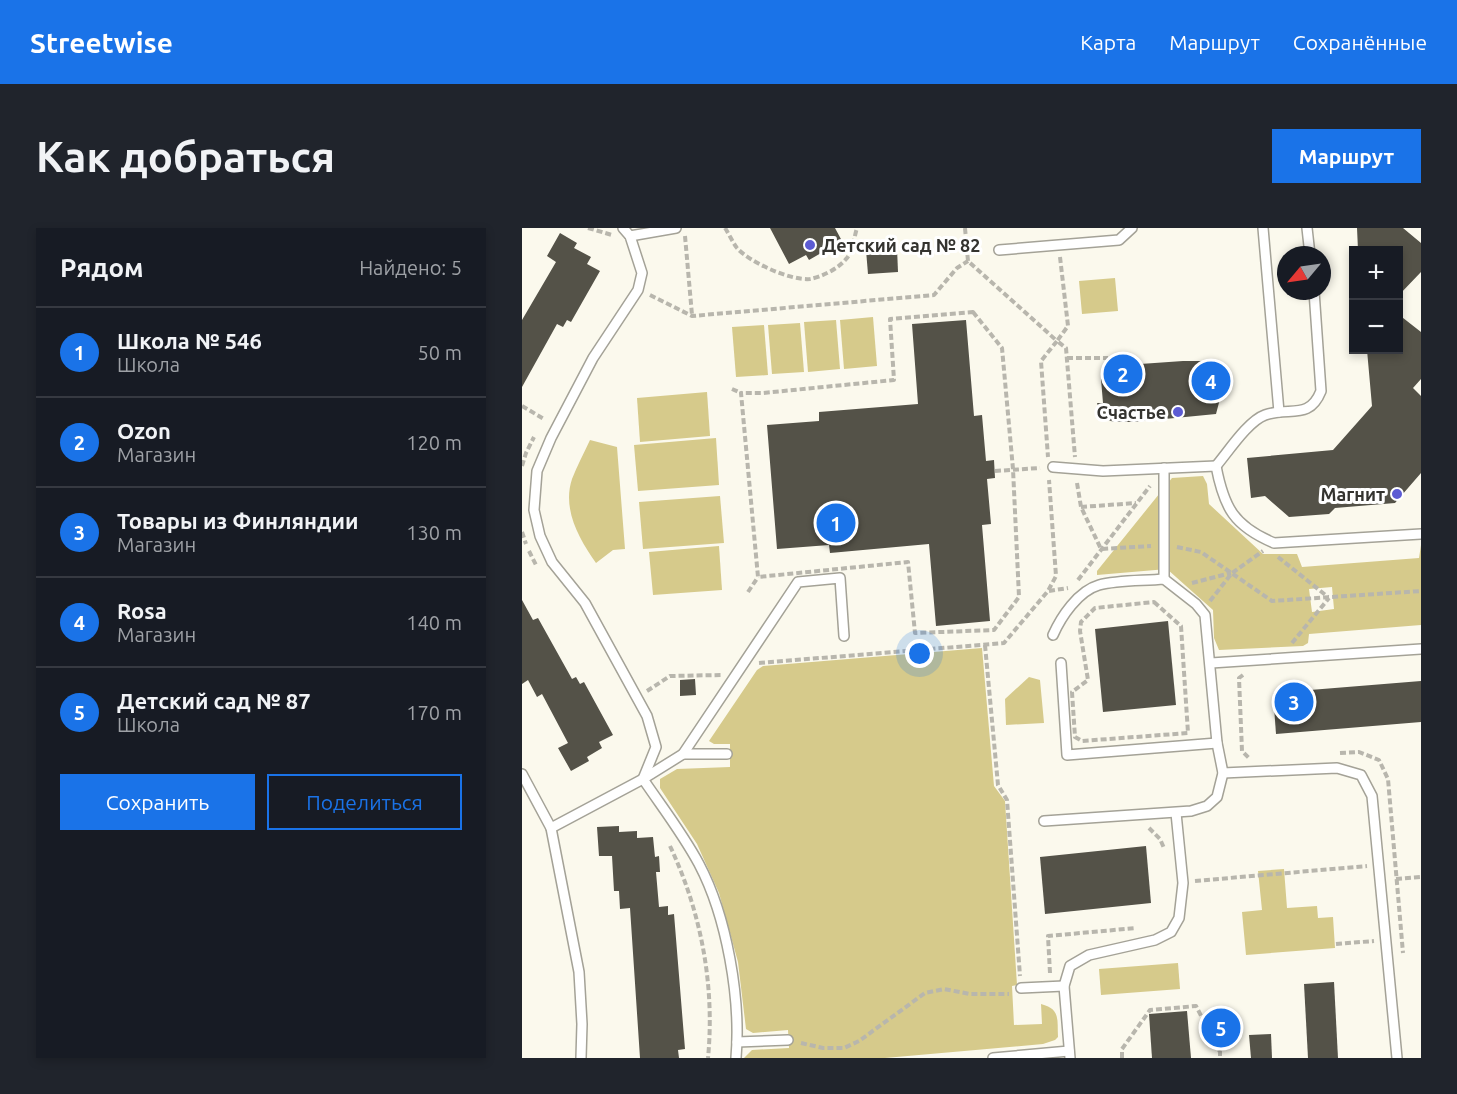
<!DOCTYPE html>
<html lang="ru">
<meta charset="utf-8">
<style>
:root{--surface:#171b24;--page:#20242c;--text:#f1f3f6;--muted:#9ea1a6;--line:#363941;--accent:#1a73e8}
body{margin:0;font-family:Ubuntu,sans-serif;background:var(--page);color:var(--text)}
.controls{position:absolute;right:18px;top:18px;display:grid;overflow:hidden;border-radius:0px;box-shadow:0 3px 9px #0003}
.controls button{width:54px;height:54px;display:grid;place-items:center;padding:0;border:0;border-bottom:2px solid var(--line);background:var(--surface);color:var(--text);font:30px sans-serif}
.compass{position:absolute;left:755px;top:18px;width:54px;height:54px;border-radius:50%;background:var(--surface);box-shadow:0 3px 9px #0003;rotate:241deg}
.you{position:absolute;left:398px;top:426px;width:21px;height:21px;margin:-15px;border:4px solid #fff;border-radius:50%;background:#1a73e8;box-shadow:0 0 0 9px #1a73e833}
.badge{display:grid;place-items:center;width:39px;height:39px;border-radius:50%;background:var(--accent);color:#fff;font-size:20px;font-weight:700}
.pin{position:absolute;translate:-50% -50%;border:3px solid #fff;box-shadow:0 2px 6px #0006}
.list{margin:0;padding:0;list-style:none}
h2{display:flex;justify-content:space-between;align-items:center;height:78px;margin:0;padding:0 24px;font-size:26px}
h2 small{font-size:20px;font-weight:400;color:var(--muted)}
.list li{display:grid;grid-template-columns:39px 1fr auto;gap:18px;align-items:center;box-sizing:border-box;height:90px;padding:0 24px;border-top:2px solid var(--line)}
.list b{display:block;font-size:22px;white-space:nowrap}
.list p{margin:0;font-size:20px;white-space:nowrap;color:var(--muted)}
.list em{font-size:20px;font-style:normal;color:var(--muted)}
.actions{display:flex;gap:12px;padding:18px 24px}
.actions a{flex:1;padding:14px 0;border:2px solid var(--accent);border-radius:0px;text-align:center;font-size:21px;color:var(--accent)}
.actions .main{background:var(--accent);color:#fff}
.map{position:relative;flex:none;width:899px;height:830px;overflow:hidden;border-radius:0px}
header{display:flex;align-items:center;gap:36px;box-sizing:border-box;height:84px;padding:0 30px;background:var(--accent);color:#fff}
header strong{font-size:28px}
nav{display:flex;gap:33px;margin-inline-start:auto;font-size:21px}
.intro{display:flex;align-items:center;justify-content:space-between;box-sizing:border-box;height:144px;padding:0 36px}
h1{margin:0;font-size:42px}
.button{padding:15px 27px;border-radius:0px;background:var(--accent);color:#fff;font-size:21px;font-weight:700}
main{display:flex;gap:36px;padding:0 36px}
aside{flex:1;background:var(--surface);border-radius:0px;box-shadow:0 3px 9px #0003}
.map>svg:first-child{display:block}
</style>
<header>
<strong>Streetwise</strong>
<nav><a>Карта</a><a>Маршрут</a><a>Сохранённые</a></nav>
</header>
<div class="intro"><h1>Как добраться</h1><a class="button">Маршрут</a></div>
<main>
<aside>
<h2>Рядом<small>Найдено: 5</small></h2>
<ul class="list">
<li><span class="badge">1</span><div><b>Школа № 546</b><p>Школа</p></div><em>50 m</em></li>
<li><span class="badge">2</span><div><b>Ozon</b><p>Магазин</p></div><em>120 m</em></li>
<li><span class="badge">3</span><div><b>Товары из Финляндии</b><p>Магазин</p></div><em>130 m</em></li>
<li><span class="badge">4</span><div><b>Rosa</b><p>Магазин</p></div><em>140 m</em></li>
<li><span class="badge">5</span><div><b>Детский сад № 87</b><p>Школа</p></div><em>170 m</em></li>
</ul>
<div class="actions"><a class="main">Сохранить</a><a>Поделиться</a></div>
</aside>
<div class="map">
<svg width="899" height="830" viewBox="0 0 899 830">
<rect width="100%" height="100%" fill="#fbf9ed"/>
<g fill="#d6ca8b" fill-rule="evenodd">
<polygon points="593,50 596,83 560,86 557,53"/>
<polygon points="351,89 355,138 322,141 318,92"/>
<polygon points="314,92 318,141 286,144 282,94"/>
<polygon points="278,95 282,144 250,146 246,97"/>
<polygon points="242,97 246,147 214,149 210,99"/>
<polygon points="185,164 188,208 118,214 115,170"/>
<polygon points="194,210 197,257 116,263 112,217"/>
<path d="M68,212L95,219L103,321L91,322L74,335C57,311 40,281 50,251C55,238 62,225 68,212Z"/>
<path d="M681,248L685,256L687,276L741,326H775L780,339L897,330L899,317V397L787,406L786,415L781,418L697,422L692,410L691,382L645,341L575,347V343L650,250ZM810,359L812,381L790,384L787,361Z"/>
<polygon points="198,268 202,315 121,321 117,274"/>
<polygon points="197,318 200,362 131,367 127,324"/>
<path d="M460,420L472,558L483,573L495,757L490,758L492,797L520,796L519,776C539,781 535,792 536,809L533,812L521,816L363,830H222L230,822L267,820L266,802L231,805L224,801L216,734L197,665L175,616L138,560V551L155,541L208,539V516H192L187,513L235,442L241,438Z"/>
<polygon points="507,449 518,452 522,495 484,497 483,471"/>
<polygon points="762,641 765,680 795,678 796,690 811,689 813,720 724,727 720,684 740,682 736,643"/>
<polygon points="656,735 658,761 579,767 577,741"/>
</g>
<g fill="#545248">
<polygon points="248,0 313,0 320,13 287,32 284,27 267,36"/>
<polygon points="835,0 881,0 899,15 899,44 876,68 876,22 836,22"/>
<polygon points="38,5 55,15 52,20 69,29 65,36 78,43 49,94 45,92 41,99 35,96 0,159 0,92 34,34 25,28"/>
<polygon points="375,20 376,44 346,46 344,22"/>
<polygon points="876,86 899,104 899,151 891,160 899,168 899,245 873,275 813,280 807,286 767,289 743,268 729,270 725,230 811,222 850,178 845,122 876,122"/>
<polygon points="444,92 452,188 460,187 464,233 472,232 473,250 465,251 469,296 460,297 468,393 414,398 407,316 308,325 307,317 255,321 245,197 297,193 297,184 396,176 390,96"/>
<polygon points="661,133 681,133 690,137 699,167 694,186 612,194 592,194 580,190 575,175 581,175 579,151 583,144 595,136 604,137"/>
<polygon points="0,372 11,392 16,390 50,451 54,449 58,456 62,454 91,507 77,514 80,520 65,529 67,533 49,543 36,520 46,515 20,466 15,469 6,452 0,456"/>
<polygon points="646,393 654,477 581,484 573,401"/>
<polygon points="173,451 174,467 158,468 158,452"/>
<polygon points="899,453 899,494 754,506 751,465"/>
<polygon points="97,598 97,604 115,603 115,610 131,609 133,629 137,628 138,644 134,644 137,679 146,678 146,687 152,686 163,821 156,822 157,830 118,830 108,680 98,681 97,663 92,663 90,628 77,628 75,599"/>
<polygon points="624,618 629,675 523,686 518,629"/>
<polygon points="812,754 816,830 786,830 782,756"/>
<polygon points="665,783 669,830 630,830 627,786"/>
<polygon points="749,806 750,830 729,830 727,807"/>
</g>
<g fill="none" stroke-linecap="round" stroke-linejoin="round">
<defs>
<g id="service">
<path d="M101,0L108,8L120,45L116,62L71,130L29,210L15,243L12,282L18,308L30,334L63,375L125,488L134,519L121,551C140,579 161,606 177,636C205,689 219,771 214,830"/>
<polyline points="741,0 757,184"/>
<polyline points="785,0 788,27"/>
<polyline points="108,8 154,0"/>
<polyline points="477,22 597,12 610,0"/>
<path d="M694,238C706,224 726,193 743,187C767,178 787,193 799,163L792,63"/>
<path d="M531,239L581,243L694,238C702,280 712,298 752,315L899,306"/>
<polyline points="642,351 642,240"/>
<polyline points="539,435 545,527 695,515"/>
<polyline points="689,435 899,421"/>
<polyline points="161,526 205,526"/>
<polyline points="701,545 815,540 839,547 850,568 875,830"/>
<polyline points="0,546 29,600 57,744 60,796 59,830"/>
<path d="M522,593L669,583L685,578L695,569L701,545L695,515L683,387L674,376L642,351C622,353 596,352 577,357C556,363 539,389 531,407"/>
<polyline points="29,600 121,551 161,526 276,354 318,350 322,408"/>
<polyline points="499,760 542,758"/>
<polyline points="215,814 266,812"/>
<polyline points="471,830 547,823"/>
<polyline points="548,830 542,758 548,738 567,727 633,712 649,704 657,690 661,655 654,585"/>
</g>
</defs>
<use href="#service" stroke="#a4a297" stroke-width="12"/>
<g stroke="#b8b6ad" stroke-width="4" stroke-dasharray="6 3" stroke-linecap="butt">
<polyline points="66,0 90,7"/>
<path d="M203,0C207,6 211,15 215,20C227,34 269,53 288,51C300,49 317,40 324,31C331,24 332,9 335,0"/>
<polyline points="443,0 446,33 535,113 519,133 526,229"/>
<polyline points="163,8 170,87"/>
<polyline points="538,29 546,98 535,113 544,120 553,229"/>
<polyline points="128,67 170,88 412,67 435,40 446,33"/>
<polygon points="451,84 480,120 491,241 497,369 472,402 393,405 386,334 236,349 219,165 241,165 372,152 368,91"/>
<polyline points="545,130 586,130"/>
<polyline points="210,161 219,165"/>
<polyline points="0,178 22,191"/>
<polyline points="0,238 4,225 12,209"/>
<polyline points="473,243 518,240"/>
<polyline points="555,255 559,279 579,321 629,318"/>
<polyline points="559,279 614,275"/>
<polyline points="0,304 4,316"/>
<polyline points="655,319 679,324 750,373 899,363"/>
<polyline points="7,323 14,337"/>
<polyline points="756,329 806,369"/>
<polyline points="556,352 628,258"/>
<polyline points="670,355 709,345"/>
<polyline points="527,363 546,360"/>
<polyline points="226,364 236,349"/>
<polyline points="688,373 710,345 741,323"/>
<polygon points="632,374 659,398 666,505 560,513 553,509 550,464 566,452 558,403 559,394 573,380"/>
<polyline points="770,415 807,370"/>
<polyline points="463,417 476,557 485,572 498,748"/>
<polyline points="237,435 482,415 526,363 534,348 527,252"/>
<polyline points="721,447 717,450 720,523 727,530"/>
<polyline points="125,463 148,448 200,447"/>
<polyline points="818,525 837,524 857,532 866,551 881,725"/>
<polyline points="627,600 638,611 642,620"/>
<path d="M148,618C179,684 193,757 186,830"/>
<polyline points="874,651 899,649"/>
<polyline points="673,653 845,638"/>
<polyline points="814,716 852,713"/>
<polyline points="528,745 526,708 614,700"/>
<polyline points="279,815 301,820 322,820 337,813 403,765 422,761 448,766 487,766"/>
<polyline points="600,830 600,821 628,782 674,778 698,824 698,830"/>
</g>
<use href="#service" stroke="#fff" stroke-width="9"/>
</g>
<g fill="#5c5bd3" stroke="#fff" stroke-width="2">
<circle cx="288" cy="17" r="6"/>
<circle cx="656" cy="184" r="6"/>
<circle cx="875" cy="266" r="6"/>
</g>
<g text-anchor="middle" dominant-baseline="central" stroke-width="6" stroke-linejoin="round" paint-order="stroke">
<g font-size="18" font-weight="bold" fill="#34332f" stroke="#fff" text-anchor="end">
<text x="300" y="17" text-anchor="start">Детский сад № 82</text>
<text x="644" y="184">Счастье</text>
<text x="863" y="266">Магнит</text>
</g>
</g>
</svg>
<div class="controls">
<button>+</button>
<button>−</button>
</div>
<svg class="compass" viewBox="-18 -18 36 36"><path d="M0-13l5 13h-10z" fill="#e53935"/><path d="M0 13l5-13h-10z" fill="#9ea1a6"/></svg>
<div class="you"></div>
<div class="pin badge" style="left:314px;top:295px">1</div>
<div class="pin badge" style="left:601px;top:146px">2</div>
<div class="pin badge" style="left:772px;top:474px">3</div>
<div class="pin badge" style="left:689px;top:153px">4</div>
<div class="pin badge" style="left:699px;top:800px">5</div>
</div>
</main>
